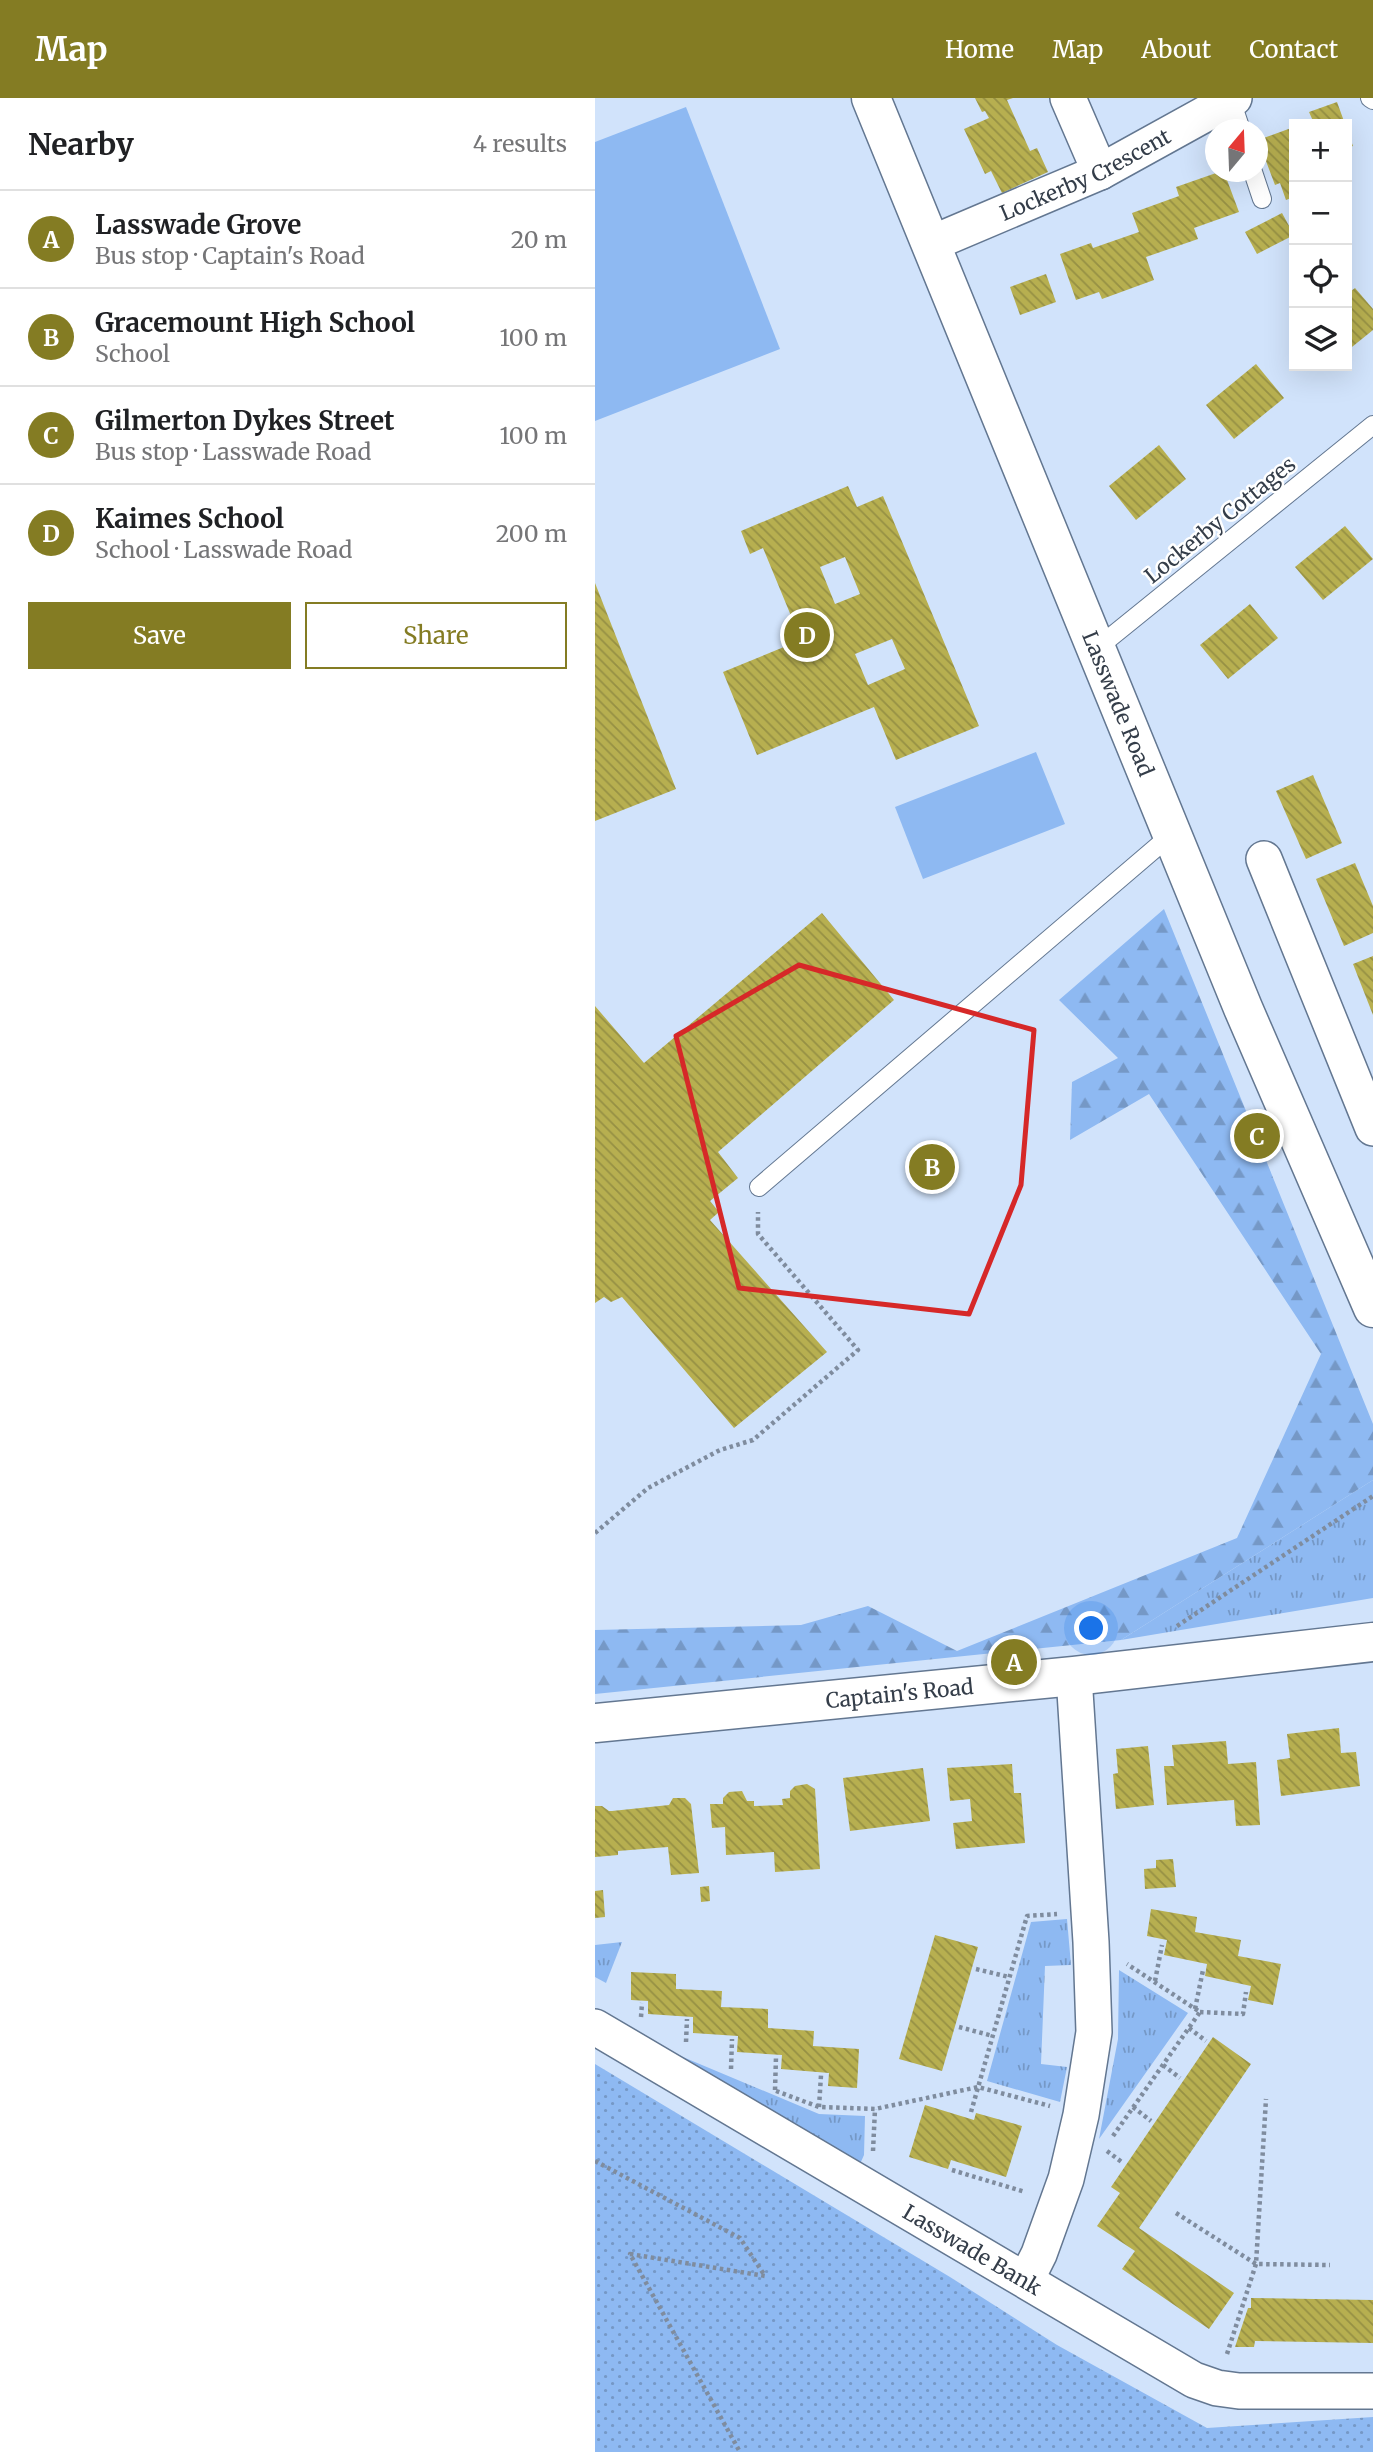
<!DOCTYPE html>
<meta charset="utf-8">
<style>
:root{--surface:#fff;--page:#f6f6f6;--text:#202124;--muted:#757577;--line:#e0e0e0;--accent:#847c23}
body{margin:0;font-family:Merriweather,serif;background:var(--page);color:var(--text)}
.controls{position:absolute;right:21px;top:21px;display:grid;overflow:hidden;border-radius:0px;box-shadow:0 7px 28px #0002}
.controls button{width:63px;height:63px;display:grid;place-items:center;padding:0;border:0;border-bottom:2px solid var(--line);background:var(--surface);color:var(--text);font:35px sans-serif}
.compass{position:absolute;left:610px;top:21px;width:63px;height:63px;border-radius:50%;background:var(--surface);box-shadow:0 7px 28px #0002;rotate:19deg}
.you{position:absolute;left:497px;top:1531px;width:24px;height:24px;margin:-18px;border:5px solid #fff;border-radius:50%;background:#1a73e8;box-shadow:0 0 0 10px #1a73e833}
.badge{display:grid;place-items:center;width:46px;height:46px;border-radius:50%;background:var(--accent);color:#fff;font-size:23px;font-weight:700}
.pin{position:absolute;translate:-50% -50%;border:4px solid #fff;box-shadow:0 2px 7px #0006}
.list{margin:0;padding:0;list-style:none}
h2{display:flex;justify-content:space-between;align-items:center;height:91px;margin:0;padding:0 28px;font-size:30px}
h2 small{font-size:23px;font-weight:400;color:var(--muted)}
.list li{display:grid;grid-template-columns:46px 1fr auto;gap:21px;align-items:center;box-sizing:border-box;height:98px;padding:0 28px;border-top:2px solid var(--line)}
.list b{display:block;font-size:26px;white-space:nowrap}
.list p{margin:0;font-size:23px;white-space:nowrap;color:var(--muted)}
.list em{font-size:23px;font-style:normal;color:var(--muted)}
.actions{display:flex;gap:14px;padding:21px 28px}
.actions a{flex:1;padding:16px 0;border:2px solid var(--accent);border-radius:0px;text-align:center;font-size:24px;color:var(--accent)}
.actions .main{background:var(--accent);color:#fff}
.icon{flex:none;width:38px;height:38px;fill:none;stroke:currentColor;stroke-width:2;stroke-linecap:round;stroke-linejoin:round}
.map{position:relative;flex:none;width:778px;height:2354px;overflow:hidden}
header{display:flex;align-items:center;gap:42px;box-sizing:border-box;height:98px;padding:0 35px;background:var(--accent);color:#fff}
header strong{font-size:33px}
nav{display:flex;gap:38px;margin-inline-start:auto;font-size:24px}
main{display:flex}
aside{flex:1;background:var(--surface)}
.map>svg:first-child{display:block}
</style>
<header>
<strong>Map</strong>
<nav><a>Home</a><a>Map</a><a>About</a><a>Contact</a></nav>
</header>
<main>
<aside>
<h2>Nearby<small>4 results</small></h2>
<ul class="list">
<li><span class="badge">A</span><div><b>Lasswade Grove</b><p>Bus stop · Captain's Road</p></div><em>20 m</em></li>
<li><span class="badge">B</span><div><b>Gracemount High School</b><p>School</p></div><em>100 m</em></li>
<li><span class="badge">C</span><div><b>Gilmerton Dykes Street</b><p>Bus stop · Lasswade Road</p></div><em>100 m</em></li>
<li><span class="badge">D</span><div><b>Kaimes School</b><p>School · Lasswade Road</p></div><em>200 m</em></li>
</ul>
<div class="actions"><a class="main">Save</a><a>Share</a></div>
</aside>
<div class="map">
<svg width="778" height="2354" viewBox="0 0 778 2354">
<defs>
<pattern id="grass-tufts" width="24" height="20" patternUnits="userSpaceOnUse" patternTransform="scale(1.75)"><rect width="24" height="20" fill="#8eb9f2"/><path d="M3 7l-1-3M5 7V3M7 7l1-3M15 17l-1-3M17 17v-4M19 17l1-3" fill="none" stroke="#7598c6"/></pattern>
<pattern id="forest-firs" width="22" height="20" patternUnits="userSpaceOnUse" patternTransform="scale(1.75)"><rect width="22" height="20" fill="#8eb9f2"/><path d="M5 1l3.5 6h-7zM16 11l3.5 6h-7z" fill="#7598c6"/></pattern>
<pattern id="park-dots" width="8" height="8" patternUnits="userSpaceOnUse" patternTransform="scale(1.75)"><rect width="8" height="8" fill="#8eb9f2"/><path d="M2 2h.1M6 6h.1" fill="none" stroke="#7598c6" stroke-width="1.8" stroke-linecap="round"/></pattern>
<pattern id="building-back-hatch" width="6" height="6" patternUnits="userSpaceOnUse" patternTransform="scale(1.75)"><rect width="6" height="6" fill="#b7af50"/><path d="M-1 5l2 2M0 0l6 6M5-1l2 2" fill="none" stroke="#969044"/></pattern>
</defs>
<rect width="100%" height="100%" fill="#d1e3fb"/>
<g fill="url(#grass-tufts)">
<polygon points="778,1382 778,1500 526,1542"/>
<polygon points="472,1821 476,1867 450,1868 446,1966 472,1969 465,2004 392,1983 436,1824"/>
<polygon points="27,1844 11,1885 0,1879 0,1847"/>
<polygon points="524,1872 593,1915 504,2041 523,1941"/>
<polygon points="45,1941 224,2016 270,2018 269,2057 265,2066"/>
</g>
<polygon fill="url(#forest-firs)" points="569,811 778,1326 778,1382 526,1542 0,1596 0,1532 206,1527 273,1508 362,1553 642,1440 726,1256 554,996 475,1042 477,984 523,960 464,902"/>
<polygon fill="url(#park-dots)" points="0,1966 355,2179 462,2247 612,2330 778,2319 778,2354 0,2354"/>
<g fill="#8eb9f2">
<polygon points="91,9 185,251 0,323 0,44"/>
<polygon points="441,654 470,726 328,781 300,709"/>
</g>
<g fill="url(#building-back-hatch)" fill-rule="evenodd">
<polygon points="380,0 418,0 412,2 435,53 442,50 453,74 407,95 396,73 390,76 369,31 394,20 390,13 387,14"/>
<polygon points="742,4 750,26 709,26 718,23 714,14"/>
<polygon points="699,29 699,99 691,102 685,85 680,87 663,42"/>
<polygon points="752,32 758,48 752,50"/>
<polygon points="624,74 629,74 644,114 599,130 603,141 551,159 559,182 507,201 504,194 481,202 465,156 496,145 498,150 544,134 537,115 584,98 581,89"/>
<polygon points="687,115 699,137 662,156 650,134"/>
<polygon points="451,176 461,204 425,217 415,189"/>
<polygon points="760,190 778,211 778,232 752,253 752,196"/>
<polygon points="661,266 689,300 639,341 611,307"/>
<polygon points="564,347 591,381 541,422 514,388"/>
<path d="M253,388L262,409L288,398L384,628L301,662L279,609L162,657L128,574L206,542L168,450L155,456L146,433ZM250,459L265,496L240,506L225,469ZM297,541L310,571L273,587L260,556Z"/>
<polygon points="750,428 778,461 728,502 700,469"/>
<polygon points="0,485 81,691 0,723"/>
<polygon points="655,506 683,540 633,581 605,547"/>
<polygon points="718,677 747,745 711,761 681,693"/>
<polygon points="760,765 778,808 778,835 749,848 721,781"/>
<polygon points="227,815 299,902 123,1054 143,1080 115,1103 124,1114 115,1122 232,1254 139,1330 27,1199 16,1204 9,1199 0,1205 0,908 49,965"/>
<polygon points="778,858 778,917 758,866"/>
<polygon points="744,1630 746,1655 761,1654 765,1688 686,1698 682,1662 695,1660 692,1636"/>
<polygon points="631,1643 633,1666 661,1664 665,1727 641,1728 639,1702 572,1707 569,1668 579,1668 577,1647"/>
<polygon points="553,1648 559,1707 521,1711 518,1676 523,1675 521,1651"/>
<polygon points="417,1666 419,1695 426,1695 430,1745 361,1751 358,1725 377,1723 375,1701 355,1703 352,1670"/>
<polygon points="328,1670 335,1723 255,1733 248,1680"/>
<polygon points="212,1686 220,1691 225,1771 180,1774 179,1754 131,1757 130,1729 117,1730 115,1706 128,1706 128,1700 134,1694 147,1693 152,1703 159,1703 159,1708 188,1707 187,1701 195,1700 195,1693 200,1688"/>
<polygon points="78,1700 90,1700 96,1706 104,1775 76,1777 73,1749 23,1753 23,1757 0,1759 0,1708 7,1708 14,1713 17,1713 74,1707"/>
<polygon points="578,1761 581,1789 550,1791 549,1771 561,1770 561,1762"/>
<polygon points="114,1788 115,1803 106,1804 105,1789"/>
<polygon points="8,1792 10,1819 0,1820 0,1793"/>
<polygon points="556,1811 602,1819 600,1834 646,1842 643,1858 686,1866 678,1907 653,1902 656,1888 610,1878 612,1866 569,1857 572,1842 552,1838"/>
<polygon points="340,1837 383,1849 347,1973 304,1961"/>
<polygon points="36,1874 81,1876 81,1891 127,1893 126,1909 173,1911 173,1930 219,1933 218,1948 264,1951 262,1990 233,1988 234,1975 186,1971 187,1957 142,1954 143,1938 98,1935 98,1919 53,1916 53,1903 36,1902"/>
<polygon points="618,1939 656,1966 544,2130 639,2195 614,2231 527,2171 540,2153 502,2128 525,2095 516,2089"/>
<polygon points="330,2007 379,2022 381,2015 427,2028 411,2079 356,2062 353,2071 314,2059"/>
<polygon points="656,2200 778,2202 778,2245 660,2243 659,2249 640,2249 653,2210 656,2210"/>
</g>
<g fill="none" stroke-linecap="round" stroke-linejoin="round">
<defs>
<g id="service">
<polyline points="775,0 778,2"/>
<polyline points="636,2 646,32"/>
<polyline points="658,74 667,101"/>
<polyline points="501,551 778,327"/>
<polyline points="164,1089 577,736"/>
</g>
<g id="minor">
<polyline points="473,0 505,74"/>
<path id="s1" d="M335,146L505,74L639,0"/>
<polyline points="669,761 778,1030"/>
<path id="s2" d="M0,1929L599,2282L622,2290L644,2293H778"/>
<polyline points="431,2182 444,2156 471,2081 486,2017 499,1934 496,1844 479,1578"/>
</g>
<g id="tertiary">
<path id="s3" d="M276,0L648,910L778,1210"/>
</g>
<g id="secondary">
<path id="s4" d="M0,1625L479,1578L778,1544"/>
</g>
</defs>
<use href="#service" stroke="#637791" stroke-width="20"/>
<use href="#minor" stroke="#637791" stroke-width="38"/>
<use href="#tertiary" stroke="#637791" stroke-width="41"/>
<use href="#secondary" stroke="#637791" stroke-width="41"/>
<g stroke="#7f8c9e" stroke-width="4.5" stroke-dasharray="3.5 3.5" stroke-linecap="butt">
<polyline points="0,1435 53,1390 125,1352 158,1342 263,1252 163,1136 163,1114"/>
<polyline points="582,1528 778,1398"/>
<polyline points="381,1871 414,1879"/>
<polyline points="560,1883 567,1847"/>
<polyline points="600,1911 608,1872"/>
<polyline points="605,1914 648,1916 651,1894"/>
<polyline points="46,1919 47,1905"/>
<polyline points="364,1929 398,1938"/>
<polyline points="594,1930 611,1943"/>
<polyline points="91,1944 92,1921"/>
<polyline points="568,1967 585,1980"/>
<polyline points="136,1971 137,1941"/>
<polyline points="180,1992 181,1959"/>
<polyline points="181,1993 224,2009 280,2011 383,1989 455,2008"/>
<polyline points="224,2009 226,1977"/>
<polyline points="538,2009 556,2023"/>
<polyline points="376,2014 432,1818 462,1816"/>
<polyline points="518,2038 605,1914 532,1866"/>
<polyline points="278,2053 280,2011"/>
<polyline points="512,2053 528,2065"/>
<polyline points="0,2063 145,2140 170,2178 35,2156 145,2354"/>
<polyline points="357,2072 430,2094"/>
<polyline points="581,2115 661,2166 735,2167"/>
<polyline points="632,2256 661,2166 671,2001"/>
</g>
<use href="#service" stroke="#fff" stroke-width="18"/>
<use href="#minor" stroke="#fff" stroke-width="35"/>
<use href="#tertiary" stroke="#fff" stroke-width="38"/>
<use href="#secondary" stroke="#fff" stroke-width="38"/>
</g>
<path fill="none" stroke="#d62828" stroke-width="5" stroke-linejoin="round" d="M204,867L439,932L426,1087L374,1216L144,1190L81,938Z"/>
<g text-anchor="middle" dominant-baseline="central" stroke-width="5" stroke-linejoin="round" paint-order="stroke">
<g font-size="21" fill="#343d49" stroke="#fff">
<text stroke="none"><textPath href="#s1" startOffset="170">Lockerby Crescent</textPath></text>
<text transform="translate(625 422) rotate(-39)">Lockerby Cottages</text>
<text stroke="none"><textPath href="#s3" startOffset="654">Lasswade Road</textPath></text>
<text stroke="none"><textPath href="#s4" startOffset="306">Captain's Road</textPath></text>
<text stroke="none"><textPath href="#s2" startOffset="438">Lasswade Bank</textPath></text>
</g>
</g>
</svg>
<div class="controls">
<button>+</button>
<button>−</button>
<button><svg class="icon" aria-label="locate" viewBox="0 0 24 24"><circle cx="12" cy="12" r="6"/><path d="M12 2v4M12 18v4M2 12h4M18 12h4"/></svg></button>
<button><svg class="icon" aria-label="layers" viewBox="0 0 24 24"><path d="M12 4l9 5-9 5-9-5zM3 14l9 5 9-5"/></svg></button>
</div>
<svg class="compass" viewBox="-18 -18 36 36"><path d="M0-13l5 13h-10z" fill="#e53935"/><path d="M0 13l5-13h-10z" fill="#757577"/></svg>
<div class="you"></div>
<div class="pin badge" style="left:419px;top:1564px">A</div>
<div class="pin badge" style="left:337px;top:1069px">B</div>
<div class="pin badge" style="left:662px;top:1038px">C</div>
<div class="pin badge" style="left:212px;top:537px">D</div>
</div>
</main>
